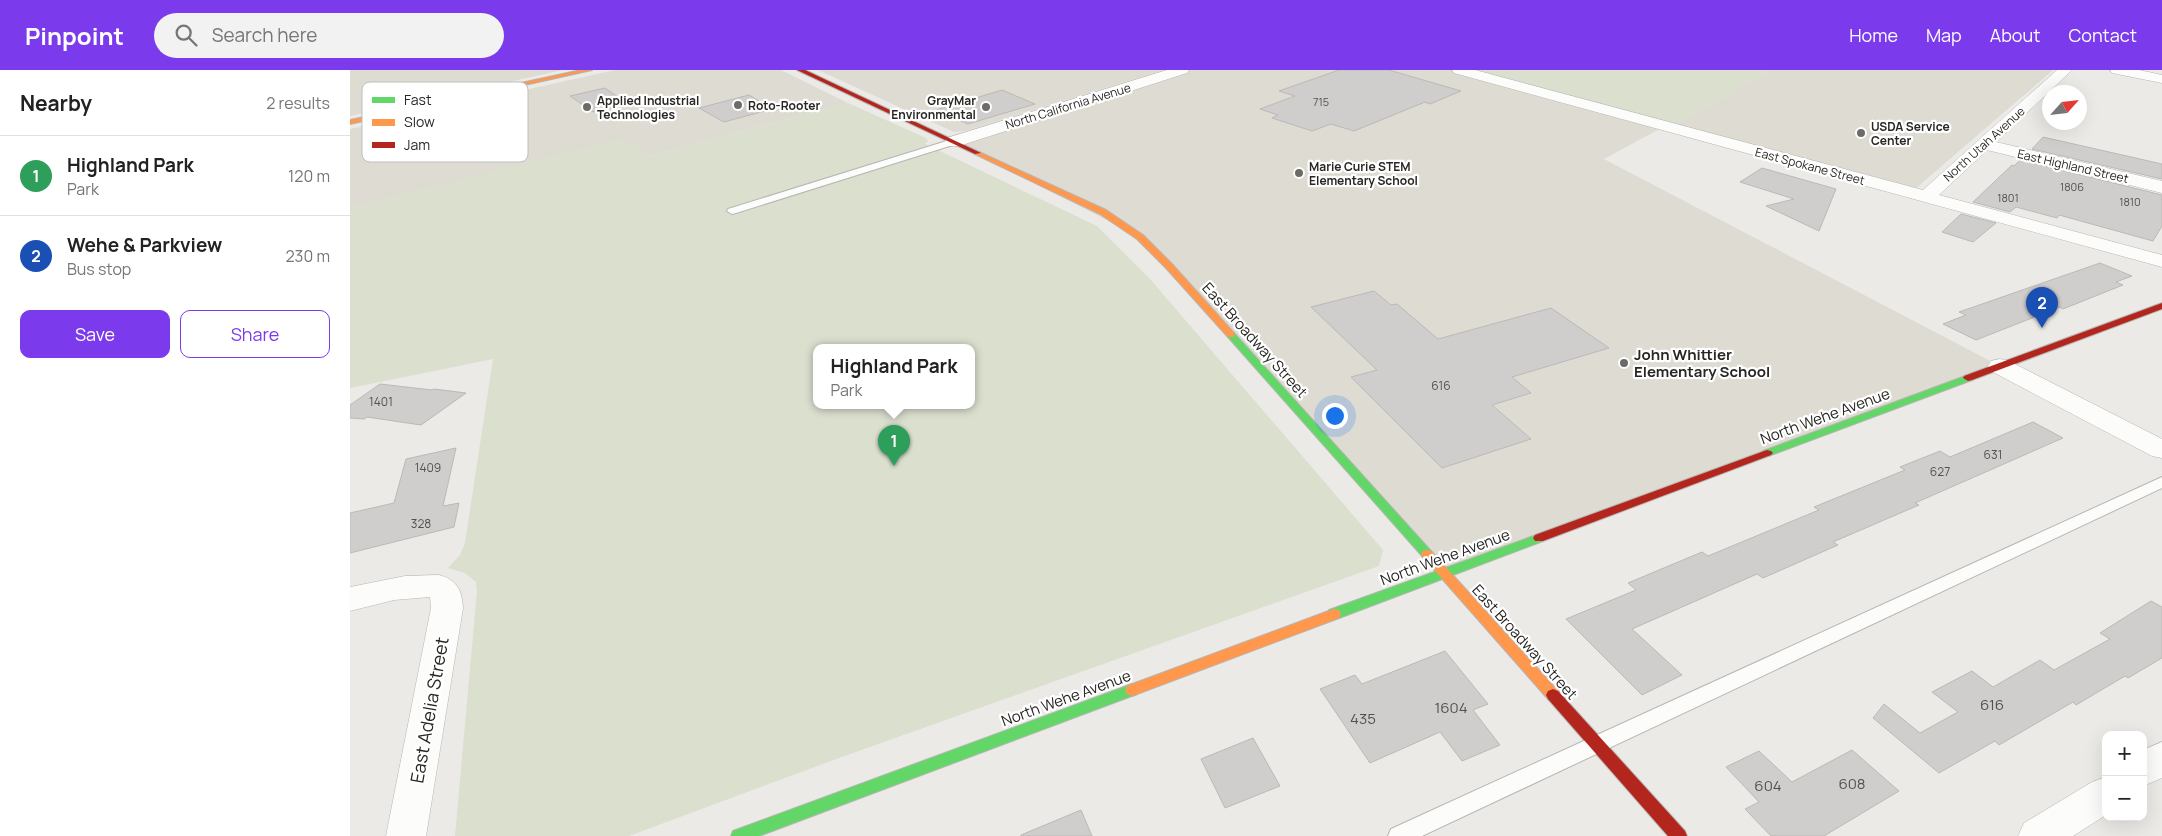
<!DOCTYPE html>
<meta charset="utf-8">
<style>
:root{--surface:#fff;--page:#f2f2f2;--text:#222;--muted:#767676;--line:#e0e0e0;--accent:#7c3aed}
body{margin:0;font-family:Manrope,sans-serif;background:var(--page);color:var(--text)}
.controls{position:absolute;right:15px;bottom:15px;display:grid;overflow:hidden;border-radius:10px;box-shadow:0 5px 20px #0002}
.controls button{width:45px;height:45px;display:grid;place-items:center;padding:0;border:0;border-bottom:1px solid var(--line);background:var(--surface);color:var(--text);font:25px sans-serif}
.compass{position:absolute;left:1692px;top:15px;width:45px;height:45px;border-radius:50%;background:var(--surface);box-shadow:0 5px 20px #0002;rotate:63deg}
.you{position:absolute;left:984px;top:345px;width:18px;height:18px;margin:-12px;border:4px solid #fff;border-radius:50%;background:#1a73e8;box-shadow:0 0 0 8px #1a73e833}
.badge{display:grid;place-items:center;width:32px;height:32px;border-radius:50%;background:var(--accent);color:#fff;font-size:16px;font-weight:700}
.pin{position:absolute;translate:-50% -41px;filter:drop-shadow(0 1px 2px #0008)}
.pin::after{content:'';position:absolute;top:26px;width:18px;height:15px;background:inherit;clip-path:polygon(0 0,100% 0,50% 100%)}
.popup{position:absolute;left:463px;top:274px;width:162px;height:65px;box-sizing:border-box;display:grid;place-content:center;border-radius:10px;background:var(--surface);filter:drop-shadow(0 1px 4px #0005);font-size:16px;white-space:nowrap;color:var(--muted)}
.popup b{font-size:19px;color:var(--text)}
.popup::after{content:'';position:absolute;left:50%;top:100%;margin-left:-10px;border:10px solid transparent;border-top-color:var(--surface)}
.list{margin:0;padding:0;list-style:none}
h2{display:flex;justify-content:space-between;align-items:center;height:65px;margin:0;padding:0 20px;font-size:21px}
h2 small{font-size:16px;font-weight:400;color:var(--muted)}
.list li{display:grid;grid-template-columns:32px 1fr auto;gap:15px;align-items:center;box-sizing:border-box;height:80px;padding:0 20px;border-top:1px solid var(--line)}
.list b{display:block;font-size:19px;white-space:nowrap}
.list p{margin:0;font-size:16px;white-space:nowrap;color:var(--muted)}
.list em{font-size:16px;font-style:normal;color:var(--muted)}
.actions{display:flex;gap:10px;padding:15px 20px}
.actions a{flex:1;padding:11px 0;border:1px solid var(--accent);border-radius:10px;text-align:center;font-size:18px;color:var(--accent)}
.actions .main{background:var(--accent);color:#fff}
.icon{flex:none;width:28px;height:28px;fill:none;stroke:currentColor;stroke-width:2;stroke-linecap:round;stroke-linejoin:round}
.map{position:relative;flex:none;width:1812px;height:766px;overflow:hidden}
header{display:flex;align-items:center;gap:30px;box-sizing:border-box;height:70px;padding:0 25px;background:var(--accent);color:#fff}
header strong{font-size:24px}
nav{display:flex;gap:28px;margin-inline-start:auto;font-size:18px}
.search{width:350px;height:45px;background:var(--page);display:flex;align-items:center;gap:12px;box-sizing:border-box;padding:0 18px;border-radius:28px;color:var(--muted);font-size:19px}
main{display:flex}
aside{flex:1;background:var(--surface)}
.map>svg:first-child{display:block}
</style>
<header>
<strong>Pinpoint</strong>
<div class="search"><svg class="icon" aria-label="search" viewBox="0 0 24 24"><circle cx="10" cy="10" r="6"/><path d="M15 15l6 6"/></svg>Search here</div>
<nav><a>Home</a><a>Map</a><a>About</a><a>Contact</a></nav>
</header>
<main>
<aside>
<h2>Nearby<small>2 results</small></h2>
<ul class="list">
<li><span class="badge" style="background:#2e9e5b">1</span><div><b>Highland Park</b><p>Park</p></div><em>120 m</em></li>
<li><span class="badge" style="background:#1a4fb4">2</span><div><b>Wehe &amp; Parkview</b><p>Bus stop</p></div><em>230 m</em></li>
</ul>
<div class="actions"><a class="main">Save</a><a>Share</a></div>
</aside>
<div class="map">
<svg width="1812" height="766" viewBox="0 0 1812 766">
<rect width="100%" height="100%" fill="#ebeae7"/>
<g fill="#dedbd3">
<polygon points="0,0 213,0 0,46"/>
<polygon points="265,0 431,0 498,33 299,86 272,69 0,138 0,59"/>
<polygon points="468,0 814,0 615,61 604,62"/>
<polygon points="832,0 1109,0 1315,56 1254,89 1650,296 1093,504 790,167 603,72"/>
<polygon points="1421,0 1703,0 1565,119 1325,55"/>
</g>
<g fill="#dadfce" fill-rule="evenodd">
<polygon points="1122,0 1421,0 1325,55"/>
<path d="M498,33L576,68L578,71L575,74L747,156L800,209L1033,480L1029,496L489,688L279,766H105L127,521L126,512L115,503L98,498L110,485L115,473L143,289L0,318V138L272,68L299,86ZM466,277H622V335H466Z"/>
</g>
<g fill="#d0cecc" stroke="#bbb9b7">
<polygon points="989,0 1039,0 1111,21 1080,34 1075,32 1004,61 981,54 962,61 922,48 928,45 910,39 945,26 929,21"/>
<polygon points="255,18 278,34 243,42 220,26"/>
<polygon points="652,20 685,34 618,54 586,40"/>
<polygon points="399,25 422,39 374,52 349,38"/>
<polygon points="1693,67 1812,94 1812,109 1682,79"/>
<polygon points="1670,90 1812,125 1812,156 1803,171 1709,145 1707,148 1666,137 1660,142 1623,132 1662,95 1664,96"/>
<polygon points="1412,98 1486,119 1469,161 1416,136 1444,129 1390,112"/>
<polygon points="1611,144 1646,153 1623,172 1592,162"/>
<polygon points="1750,193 1782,206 1766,212 1773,215 1713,239 1710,237 1626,270 1593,254 1616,245 1609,242"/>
<polygon points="1024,221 1041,235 1047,234 1088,269 1201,238 1259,278 1162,307 1181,323 1142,335 1181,369 1092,398 1001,307 1027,300 961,237"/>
<polygon points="30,314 82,320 84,319 116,323 71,355 17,347 14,349 0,348 0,335"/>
<polygon points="1683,352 1713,368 1565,433 1569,435 1483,472 1488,475 1413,508 1407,504 1282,559 1332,605 1292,625 1216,549 1286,520 1278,513 1352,482 1358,486 1469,440 1464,437 1555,400 1550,397 1590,381 1600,387"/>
<polygon points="106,378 93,436 109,433 104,457 0,483 0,443 44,433 56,389"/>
<polygon points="1801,531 1812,537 1812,588 1778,608 1775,606 1726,635 1723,632 1649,675 1645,671 1589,703 1523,648 1534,634 1570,663 1608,642 1582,622 1622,601 1643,617 1690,590 1704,600 1760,569 1750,563"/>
<polygon points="1095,581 1138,634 1123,640 1150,675 1112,691 1090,662 1020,693 970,619 1005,605 1012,614"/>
<polygon points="903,668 930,716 875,738 851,689"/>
<polygon points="1502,680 1549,721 1474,766 1421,766 1395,739 1409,732 1376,697 1409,681 1442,712"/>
<polygon points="731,740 742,766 671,766 671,765"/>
</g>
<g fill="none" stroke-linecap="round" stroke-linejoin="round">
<defs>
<g id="lane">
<polygon points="603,69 606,70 606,74 386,143 382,144 377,141 378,139"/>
<polygon points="1812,407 1812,418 1072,766 1038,766 1041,759"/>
</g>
<g id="street">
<polygon points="817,0 839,0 837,3 609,76 597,76 595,72 597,68"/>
<polygon points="1102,0 1125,0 1573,120 1707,0 1722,0 1646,72 1812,111 1812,123 1637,80 1589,125 1812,185 1812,197 1104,3"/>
<polygon points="1760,0 1789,0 1812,5 1812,13 1762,3"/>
<polygon points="1650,289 1659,291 1812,369 1812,388 1802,386 1641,301 1638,296 1641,291"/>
<path d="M89,505C107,510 112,520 113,538L76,766H36L81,538L80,527L44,530L0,541V517L55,506Z"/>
<polygon points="1812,672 1812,708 1793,716 1793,680"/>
<polygon points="1756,707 1756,745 1723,766 1668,766 1674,753 1742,712"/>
</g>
<g id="fast">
<polygon points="881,262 884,263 1081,481 1083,484 1081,487 1073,487 878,267 878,263"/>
<polygon points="1618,305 1623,308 1622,310 1421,385 1417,386 1411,383 1413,381"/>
<polygon points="1189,464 1193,465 1195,468 1193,471 989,548 984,549 979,548 977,544 979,540"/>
<polygon points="782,614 787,616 789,620 787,624 409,766 381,766 383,761"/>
</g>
<g id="slow">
<polygon points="231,0 242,0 0,54 0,50"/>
<polygon points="625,82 629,82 756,140 793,165 822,194 884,263 884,267 878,267 816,198 787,169 750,144 625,84"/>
<polygon points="1077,480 1081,481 1208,621 1210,625 1208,629 1203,631 1198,629 1073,487 1071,484 1073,481"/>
<polygon points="984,539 989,540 991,544 989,548 787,624 782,626 777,624 775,620 777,616"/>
</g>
<g id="jam">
<polygon points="447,0 455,0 631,83 625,84"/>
<polygon points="1812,233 1812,239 1622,310 1618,311 1613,308 1614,306"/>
<polygon points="1417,380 1421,381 1423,383 1421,385 1193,471 1185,471 1183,468 1185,465"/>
<polygon points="1203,619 1208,621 1335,761 1337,766 1318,766 1198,629 1196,625 1198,621"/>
</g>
</defs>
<use href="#lane" stroke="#b7b6b4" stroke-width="2"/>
<use href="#street" stroke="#b7b6b4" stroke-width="1"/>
<use href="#fast" stroke="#b7b6b4" stroke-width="2"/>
<use href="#slow" stroke="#b7b6b4" stroke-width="2"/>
<use href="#jam" stroke="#b7b6b4" stroke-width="2"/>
<use href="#lane" fill="#fcfcfb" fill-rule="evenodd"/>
<use href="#street" fill="#fcfcfb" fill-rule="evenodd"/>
<use href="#fast" fill="#63d668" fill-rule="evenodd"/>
<use href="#slow" fill="#ff974d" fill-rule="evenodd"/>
<use href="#jam" fill="#b3261e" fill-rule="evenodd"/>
</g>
<g fill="#6c6b68" stroke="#fff" stroke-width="2">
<circle cx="388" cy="35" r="5"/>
<circle cx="237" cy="37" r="5"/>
<circle cx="636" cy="37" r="5"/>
<circle cx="1511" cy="63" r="5"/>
<circle cx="949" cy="103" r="5"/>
<circle cx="1274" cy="293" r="5"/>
</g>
<g text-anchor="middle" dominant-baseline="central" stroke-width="4.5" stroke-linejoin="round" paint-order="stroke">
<g font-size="11" fill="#52514e">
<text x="971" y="31">715</text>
<text x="1722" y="116">1806</text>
<text x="1658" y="127">1801</text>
<text x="1780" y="131">1810</text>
</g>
<g font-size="12" font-weight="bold" fill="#282724" stroke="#fff" text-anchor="start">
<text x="247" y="30">Applied Industrial<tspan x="247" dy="14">Technologies</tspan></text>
<text x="626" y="30" text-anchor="end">GrayMar<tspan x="626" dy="14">Environmental</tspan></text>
<text x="398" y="35">Roto-Rooter</text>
<text x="1521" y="56">USDA Service<tspan x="1521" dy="14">Center</tspan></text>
<text x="959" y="96">Marie Curie STEM<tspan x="959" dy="14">Elementary School</tspan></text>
</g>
<g font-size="12" fill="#282724" stroke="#fff">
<text transform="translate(718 36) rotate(-17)">North California Avenue</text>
<text transform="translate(1634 74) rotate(-42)">North Utah Avenue</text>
<text transform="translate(1460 96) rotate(15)">East Spokane Street</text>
<text transform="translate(1723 96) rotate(13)">East Highland Street</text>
</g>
<g font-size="12" fill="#52514e">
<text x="1091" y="315">616</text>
<text x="31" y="331">1401</text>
<text x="1643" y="384">631</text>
<text x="78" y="397">1409</text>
<text x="1590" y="401">627</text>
<text x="71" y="453">328</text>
</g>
<g font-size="15" fill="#282724" stroke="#fff">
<text transform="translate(905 270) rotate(48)">East Broadway Street</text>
<text transform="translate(1475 346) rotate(-20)">North Wehe Avenue</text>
<text transform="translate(1095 487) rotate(-20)">North Wehe Avenue</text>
<text transform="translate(1175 572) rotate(48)">East Broadway Street</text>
<text transform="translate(716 628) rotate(-20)">North Wehe Avenue</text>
</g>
<g font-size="15" font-weight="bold" fill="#282724" stroke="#fff" text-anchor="start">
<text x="1284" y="284">John Whittier<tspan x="1284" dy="17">Elementary School</tspan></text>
</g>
<g font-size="15" fill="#52514e">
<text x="1642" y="634">616</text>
<text x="1101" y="637">1604</text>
<text x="1013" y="648">435</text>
<text x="1502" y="713">608</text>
<text x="1418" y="715">604</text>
</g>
<g font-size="18" fill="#282724" stroke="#fff">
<text transform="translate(79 640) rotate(-80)">East Adelia Street</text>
</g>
</g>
<rect x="12" y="12" width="166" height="80" rx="8" fill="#fff" stroke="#bebebd" stroke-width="1"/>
<rect x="22" y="27" width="23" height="6" fill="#63d668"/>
<rect x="22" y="49" width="23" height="7" fill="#ff974d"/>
<rect x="22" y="72" width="23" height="6" fill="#b3261e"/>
<g font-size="14" fill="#282724">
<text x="54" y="35">Fast</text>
<text x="54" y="57">Slow</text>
<text x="54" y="80">Jam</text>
</g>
</svg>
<div class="controls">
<button>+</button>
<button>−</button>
</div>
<svg class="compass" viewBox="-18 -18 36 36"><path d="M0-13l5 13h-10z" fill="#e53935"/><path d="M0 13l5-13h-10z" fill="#767676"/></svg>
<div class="you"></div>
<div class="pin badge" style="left:544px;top:396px;background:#2e9e5b">1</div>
<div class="popup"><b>Highland Park</b>Park</div>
<div class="pin badge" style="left:1692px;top:258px;background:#1a4fb4">2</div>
</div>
</main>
